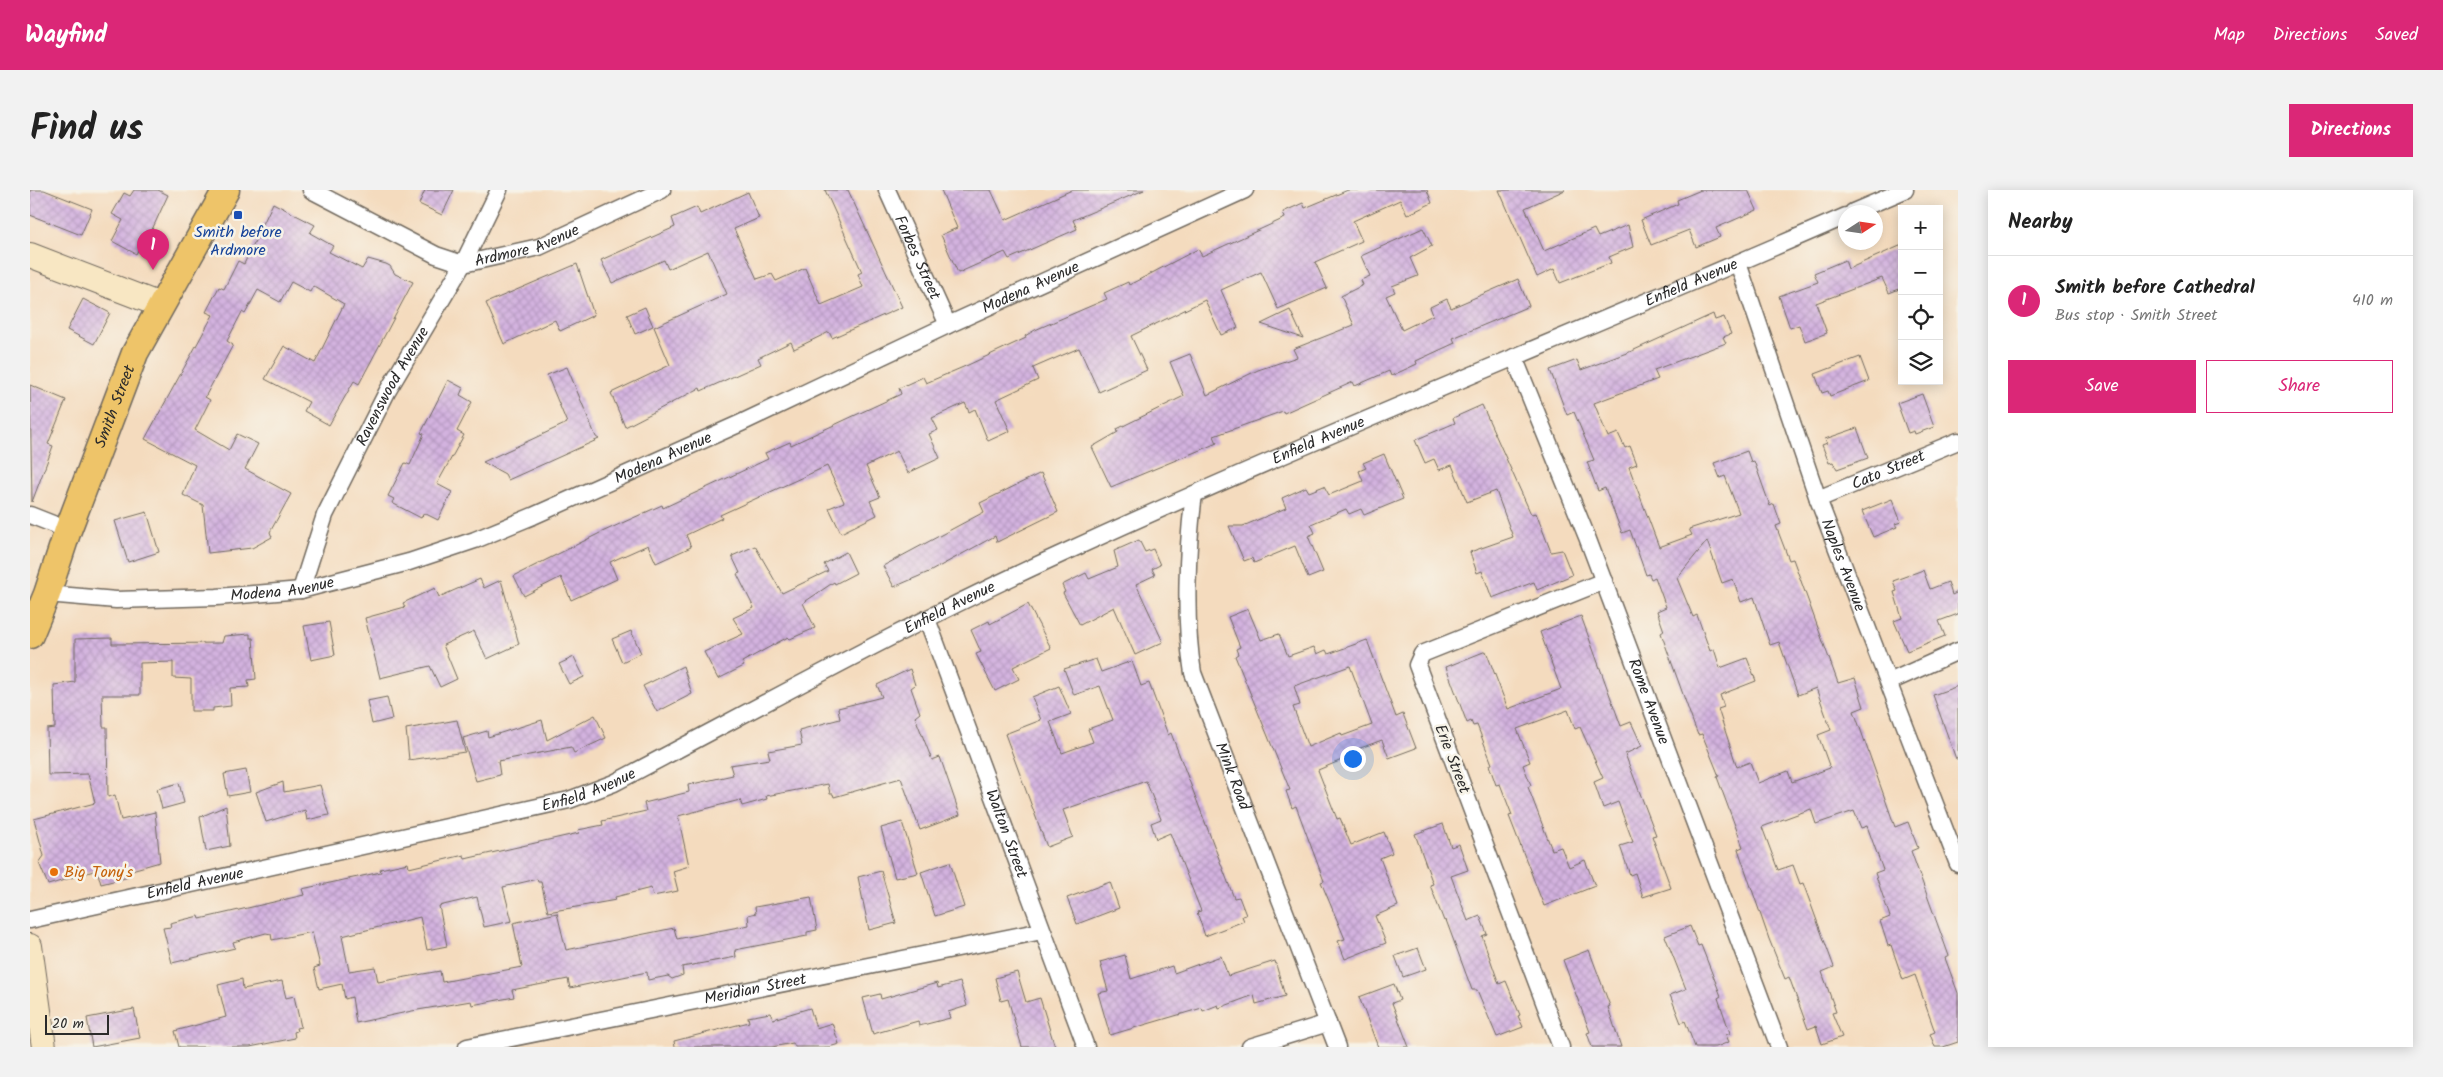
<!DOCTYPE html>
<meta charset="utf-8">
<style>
:root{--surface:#fff;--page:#f2f2f2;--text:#222;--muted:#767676;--line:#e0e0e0;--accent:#db2777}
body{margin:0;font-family:Kalam,sans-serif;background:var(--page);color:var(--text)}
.controls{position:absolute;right:15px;top:15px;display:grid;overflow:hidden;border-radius:0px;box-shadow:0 2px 12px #0003}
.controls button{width:45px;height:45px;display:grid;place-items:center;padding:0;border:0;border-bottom:1px solid var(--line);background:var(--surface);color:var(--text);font:25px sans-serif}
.compass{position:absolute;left:1808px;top:15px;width:45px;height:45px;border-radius:50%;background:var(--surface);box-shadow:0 2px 12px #0003;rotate:78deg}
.scale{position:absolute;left:15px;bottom:12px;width:64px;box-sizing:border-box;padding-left:5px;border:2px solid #2b2b2b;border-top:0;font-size:14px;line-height:18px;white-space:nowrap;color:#2b2b2b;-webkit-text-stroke:4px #f7f3e8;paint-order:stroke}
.you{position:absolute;left:1322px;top:568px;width:18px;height:18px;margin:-12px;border:4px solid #fff;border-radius:50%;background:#1a73e8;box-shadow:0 0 0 8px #1a73e833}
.badge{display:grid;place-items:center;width:32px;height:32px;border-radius:50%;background:var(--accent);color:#fff;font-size:16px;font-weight:700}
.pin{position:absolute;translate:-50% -41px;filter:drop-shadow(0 1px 2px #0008)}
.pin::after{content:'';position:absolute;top:26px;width:18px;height:15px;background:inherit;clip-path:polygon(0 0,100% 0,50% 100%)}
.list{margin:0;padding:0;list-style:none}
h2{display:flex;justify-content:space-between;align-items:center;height:65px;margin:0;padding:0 20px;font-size:21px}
h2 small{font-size:16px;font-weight:400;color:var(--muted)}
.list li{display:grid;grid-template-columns:32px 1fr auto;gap:15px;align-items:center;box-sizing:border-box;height:90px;padding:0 20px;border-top:1px solid var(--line)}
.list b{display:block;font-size:19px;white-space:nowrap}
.list p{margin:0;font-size:16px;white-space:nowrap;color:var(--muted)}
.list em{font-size:16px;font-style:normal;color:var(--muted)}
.actions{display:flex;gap:10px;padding:15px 20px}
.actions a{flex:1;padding:11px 0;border:1px solid var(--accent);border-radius:0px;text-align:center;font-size:18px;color:var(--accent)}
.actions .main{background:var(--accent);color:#fff}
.icon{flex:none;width:28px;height:28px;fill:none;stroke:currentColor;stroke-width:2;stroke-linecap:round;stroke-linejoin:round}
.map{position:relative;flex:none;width:1928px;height:857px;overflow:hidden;border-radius:0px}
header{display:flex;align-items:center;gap:30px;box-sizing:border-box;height:70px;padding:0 25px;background:var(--accent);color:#fff}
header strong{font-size:24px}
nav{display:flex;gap:28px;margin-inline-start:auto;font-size:18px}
.intro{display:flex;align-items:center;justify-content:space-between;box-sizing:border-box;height:120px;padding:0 30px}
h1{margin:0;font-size:35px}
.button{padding:12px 22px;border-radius:0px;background:var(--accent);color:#fff;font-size:18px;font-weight:700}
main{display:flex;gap:30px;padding:0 30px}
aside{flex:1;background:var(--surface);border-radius:0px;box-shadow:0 2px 12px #0003}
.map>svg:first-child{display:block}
</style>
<header>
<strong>Wayfind</strong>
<nav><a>Map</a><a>Directions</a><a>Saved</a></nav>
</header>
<div class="intro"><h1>Find us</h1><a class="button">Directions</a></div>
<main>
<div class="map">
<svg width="1928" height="857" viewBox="0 0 1928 857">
<defs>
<pattern id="building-cross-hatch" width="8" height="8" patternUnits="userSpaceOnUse" patternTransform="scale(1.25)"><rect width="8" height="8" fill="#d3b2df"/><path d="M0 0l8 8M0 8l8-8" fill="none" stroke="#b599c0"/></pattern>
</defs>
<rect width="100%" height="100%" fill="#f7f3e8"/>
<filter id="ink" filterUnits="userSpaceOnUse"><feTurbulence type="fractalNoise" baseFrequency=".02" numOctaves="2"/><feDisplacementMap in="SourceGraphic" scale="10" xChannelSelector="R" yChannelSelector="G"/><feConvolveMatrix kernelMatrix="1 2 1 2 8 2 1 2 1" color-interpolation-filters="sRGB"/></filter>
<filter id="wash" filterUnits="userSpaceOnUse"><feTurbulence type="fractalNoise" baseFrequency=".0096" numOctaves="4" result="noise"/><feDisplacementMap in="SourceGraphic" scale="20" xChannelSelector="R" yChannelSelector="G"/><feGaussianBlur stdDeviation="1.12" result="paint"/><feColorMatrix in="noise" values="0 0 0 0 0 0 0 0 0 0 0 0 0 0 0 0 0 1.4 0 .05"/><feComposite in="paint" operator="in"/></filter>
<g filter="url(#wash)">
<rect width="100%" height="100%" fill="#f4dbbe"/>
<g id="blocks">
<g fill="url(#building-cross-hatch)" fill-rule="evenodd">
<polygon points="0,0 14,0 62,19 51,45 0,25"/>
<polygon points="104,0 128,0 138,5 120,44 117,43 106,64 82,51 93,30 82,24 94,3 100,6"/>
<polygon points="395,0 424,0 412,25 389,14"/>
<polygon points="795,0 818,0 872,117 802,148 799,142 764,159 761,152 728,168 731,174 671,201 670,198 595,237 581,203 640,175 624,137 697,104 678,61 638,79 634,70 582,93 571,70 645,37 642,28 667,17 670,24 718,2 729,28 704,39 727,89 742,84 746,91 775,78 791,115 833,97 828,84 832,82"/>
<polygon points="911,0 961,0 975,30 1042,0 1114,0 1043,30 1047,39 979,69 975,62 928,83 911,45 927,38"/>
<polygon points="1318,0 1397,0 1402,13 1377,25 1370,10 1323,31 1332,51 1285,72 1297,98 1248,119 1231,82 1191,100 1208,138 1191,145 1175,110 1101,146 1117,180 1071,201 1069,202 1049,158 1003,178 1008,190 966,210 980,241 958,251 945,219 939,222 935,213 902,228 908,240 899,244 910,268 878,283 867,261 836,276 850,307 840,311 847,325 811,343 799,318 814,312 797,276 690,325 692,328 656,345 661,357 626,373 618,355 580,372 587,389 541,410 531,387 494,406 484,386 572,342 632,315 633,318 738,269 735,263 760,252 761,255 871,204 869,198 893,187 896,193 938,175 996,148 995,146 1005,140 1077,109 1074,103 1098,92 1099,95 1168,59 1172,66 1255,28 1253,22 1273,13 1275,18"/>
<polygon points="1469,0 1535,0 1495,18 1514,61 1564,39 1568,47 1598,35 1603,57 1579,67 1581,73 1530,93 1524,79 1507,87"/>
<polygon points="1671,0 1718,0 1727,20 1686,38 1690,47 1666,57 1659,40 1621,55 1611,30 1648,14 1647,10"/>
<polygon points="243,13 285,35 280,43 303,56 299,62 332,79 338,69 356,74 360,76 365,84 383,92 329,194 324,191 299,235 274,221 279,212 235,189 254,156 285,173 314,114 283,96 280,102 261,92 250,112 228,100 215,124 212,122 197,151 203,155 175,207 180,210 165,240 199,260 207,244 228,254 215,279 261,304 240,342 242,347 222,358 178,363 173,315 153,305 165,275 115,249 183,125 176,122 189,97 194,99 208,71 214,74"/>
<polygon points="1393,38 1402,56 1380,68 1388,86 1362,96 1365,102 1356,106 1372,140 1403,125 1400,117 1417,109 1421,118 1488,89 1499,116 1423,148 1425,153 1386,171 1387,174 1361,186 1359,181 1325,196 1323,192 1254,223 1253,221 1184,246 1187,253 1081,297 1062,257 1088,242 1087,239 1154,206 1140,172 1160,164 1177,205 1228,180 1267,167 1263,159 1324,135 1311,106 1333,95 1331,90 1340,86 1331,66"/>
<polygon points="1872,55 1872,98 1859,103 1852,88 1786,113 1797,143 1775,151 1769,135 1760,138 1749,106 1788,92 1784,83 1815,70 1818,79"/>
<polygon points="547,74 564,125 530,141 525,130 474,154 456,113"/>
<polygon points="53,109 80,123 64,154 37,140"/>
<polygon points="615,117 623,136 605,144 597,125"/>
<polygon points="1260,120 1273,148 1231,134"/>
<path d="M1683,124L1685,130L1694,127L1701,144L1693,147L1696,153L1624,180L1628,189L1564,213L1578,247L1588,243L1595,258L1600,256L1607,274L1599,277L1629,357L1662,345L1659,339L1709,323L1695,286L1690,288L1684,273L1717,261L1721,272L1724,271L1740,316L1744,314L1751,334L1746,336L1759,370L1763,369L1808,493L1825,488L1834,517L1824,521L1865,637L1878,632L1888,658L1881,661L1919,766L1915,768L1928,803V852L1913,857H1905L1900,844L1905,842L1885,785L1873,790L1861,755L1858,756L1850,731L1860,727L1845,683L1853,680L1837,636L1831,638L1824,621L1786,634L1781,619L1732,637L1748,680L1763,675L1770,694L1773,693L1804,777L1792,782L1806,822L1802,823L1812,847L1792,854L1786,836L1778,839L1759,787L1755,789L1739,749L1708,659L1713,657L1687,587L1689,586L1672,544L1668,545L1664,535L1631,443L1634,441L1627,421L1636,417L1625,387L1621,389L1619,384L1616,385L1600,340L1592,343L1575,298L1568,301L1557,272L1564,270L1544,222L1537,225L1520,180L1547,170L1551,180L1602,161ZM1677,351L1692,393L1703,389L1711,412L1724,407L1740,455L1749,452L1768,505L1786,498L1801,540L1788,545L1800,578L1762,592L1758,581L1728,593L1720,572L1707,577L1688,519L1694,517L1690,505L1726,491L1717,468L1690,478L1684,459L1680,461L1667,425L1663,427L1647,388Z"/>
<polygon points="1830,167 1839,191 1800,206 1798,201 1792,203 1785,184"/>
<polygon points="537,177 566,247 569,249 478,290 475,284 453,272 537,233 517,185"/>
<polygon points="418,190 433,198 430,205 442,212 427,241 434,245 407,294 422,302 408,330 394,323 391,328 362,313 364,309 358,306 375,273 380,275 394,244 391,243"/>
<polygon points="0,195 36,210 18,254 23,256 2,312"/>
<polygon points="1892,204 1904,237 1885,244 1884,241 1878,243 1867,213"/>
<polygon points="1452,215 1501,324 1506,323 1521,362 1532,360 1542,385 1507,400 1504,392 1462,408 1452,381 1447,383 1440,362 1483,347 1466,301 1437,312 1422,275 1409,280 1404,269 1395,273 1385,250 1425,233 1423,228"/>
<polygon points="1827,238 1838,268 1807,279 1803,272 1799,273 1792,255 1797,253 1795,249"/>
<polygon points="1354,264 1373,309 1334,325 1331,319 1319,324 1316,319 1281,334 1285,343 1278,346 1293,382 1278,388 1265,356 1224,373 1222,368 1214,371 1199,336 1213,336 1256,318 1252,308 1276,297 1279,302 1294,296 1299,305 1333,291 1329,281 1336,278 1333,273"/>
<polygon points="1011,283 1028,322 967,352 965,346 901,381 864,397 853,376 954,322 950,313"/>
<polygon points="1862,309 1871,332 1865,334 1867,337 1843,347 1832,321"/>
<polygon points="117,322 129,362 98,372 85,331"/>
<polygon points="1109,350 1115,362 1123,359 1130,375 1122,379 1125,385 1106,394 1133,452 1105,465 1084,417 1050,435 1033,403 1035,402 1032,395 1056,383 1059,389 1088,377 1084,361"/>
<polygon points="725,356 752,403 798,381 794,374 816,362 826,383 805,394 804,392 773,413 785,438 760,449 758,447 712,472 714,476 688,489 674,462 713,444 703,428 724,418 707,384 710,383 702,366"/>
<polygon points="1893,380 1900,399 1918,392 1922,405 1928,402 1928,424 1909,431 1915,446 1877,461 1864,431 1872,428 1864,402 1867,401 1863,391"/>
<polygon points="450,389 454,398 471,390 489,454 457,469 444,441 413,455 427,489 410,497 400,476 350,488 335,428 375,417 373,413 405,398 409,407"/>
<polygon points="998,414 1021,458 983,477 989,489 965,501 946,464 951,462 941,440 959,431 960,434"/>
<path d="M1218,419L1231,450L1249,444L1258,466L1284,457L1287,464L1296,460L1298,464L1337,450L1366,527L1373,524L1386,558L1359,568L1352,550L1317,563L1319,567L1288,580L1307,629L1310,628L1321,655L1354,642L1362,663L1350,668L1368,716L1345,726L1356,753L1315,769L1308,751L1315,749L1291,692L1294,691L1266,616L1262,618L1256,601L1260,600L1205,466L1208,464L1206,459L1210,457L1198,427ZM1320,476L1342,535L1312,546L1311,543L1278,557L1263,517L1270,515L1264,496Z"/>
<polygon points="1551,426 1591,536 1601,532 1612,556 1595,564 1626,645 1622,646 1641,698 1613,707 1605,683 1600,685 1590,656 1603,652 1588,612 1573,618 1564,592 1573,588 1550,537 1545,539 1538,520 1487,539 1500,572 1493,575 1501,595 1498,597 1522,660 1531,657 1539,677 1555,670 1565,696 1514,716 1479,626 1482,625 1470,594 1466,595 1459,575 1462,574 1447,535 1443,536 1441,531 1437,533 1416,477 1456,461 1478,519 1531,499 1510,442"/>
<polygon points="299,432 305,465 281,470 274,436"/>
<polygon points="601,441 611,463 592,472 582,449"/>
<polygon points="220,444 220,448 223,448 226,489 218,490 219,497 200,498 201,516 183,518 183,521 161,521 161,489 143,488 143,472 110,473 110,505 72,505 73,537 77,537 78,607 85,605 91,630 125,622 130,672 98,681 99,687 71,694 67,680 18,695 9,673 14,666 4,629 65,613 58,584 18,585 17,539 25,538 24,495 45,492 45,449 82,448 82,454 192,453 194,446"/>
<polygon points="544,467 554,487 539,494 529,474"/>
<polygon points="1066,469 1071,482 1102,471 1111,496 1119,493 1138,545 1141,543 1204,708 1209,707 1216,725 1212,726 1214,731 1175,746 1167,722 1171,721 1140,643 1126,649 1121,633 1131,629 1116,591 1033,620 1043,647 1017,657 975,544 1011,530 1002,507 1029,496 1041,524 1020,532 1032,563 1063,552 1058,539 1083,530 1070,496 1044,505 1034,479"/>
<polygon points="653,476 662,504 627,522 613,496"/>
<polygon points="880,479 885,495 881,498 890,523 885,527 902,570 910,567 930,625 890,640 871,588 804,607 803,604 800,604 798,594 736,606 737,609 712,616 710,610 648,626 659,676 643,681 648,701 623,706 621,698 585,707 586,710 518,722 511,692 508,692 507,689 473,697 482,731 454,737 447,707 409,716 417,756 397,760 390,727 312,746 319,781 345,777 348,792 410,781 412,792 492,777 483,733 527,723 536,760 644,738 647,749 719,735 718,725 726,723 725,717 781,707 787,740 777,742 777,746 705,760 706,767 652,777 653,785 642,789 638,786 618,790 617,782 540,798 538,789 482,800 484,807 442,815 441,811 382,821 326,833 322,807 315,809 312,794 289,799 284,778 290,776 282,742 242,750 241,744 236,743 203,752 205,758 142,773 133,738 141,737 140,733 169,726 170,729 274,705 272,699 351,682 350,679 378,673 379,678 434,665 435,669 549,643 548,640 573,635 572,631 616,621 614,613 659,602 658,595 703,585 700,575 740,569 738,561 772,555 769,540 810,529 808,518 852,507 847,495"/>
<polygon points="1928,496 1928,569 1926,569 1903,505"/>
<polygon points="357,507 362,529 342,534 337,511"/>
<polygon points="565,525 576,548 544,563 541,557 468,571 470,585 446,591 433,548 457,541 458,547 512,530 517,550"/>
<polygon points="427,530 435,562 379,570 376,539"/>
<polygon points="216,580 220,602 198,606 194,584"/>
<polygon points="253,592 254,602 290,595 299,625 277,630 275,620 236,632 226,602"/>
<polygon points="149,593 154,613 132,619 127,599"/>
<polygon points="196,616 200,656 176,661 170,627"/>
<polygon points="872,632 888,683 865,688 851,638"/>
<polygon points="1413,634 1421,657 1429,654 1438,680 1421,686 1438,731 1450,726 1457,744 1452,746 1469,794 1476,791 1490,825 1488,826 1493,837 1467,847 1447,800 1442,800 1416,730 1414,731 1400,695 1403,694 1385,644"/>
<polygon points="920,672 934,717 905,726 891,682"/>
<polygon points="851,681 866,733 839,740 828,687"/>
<polygon points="1080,692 1089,718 1047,734 1037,708"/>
<polygon points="1660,736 1668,756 1671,755 1691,806 1688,808 1700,843 1696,845 1699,852 1686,857 1665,857 1655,831 1651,833 1640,805 1656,799 1635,746"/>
<polygon points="1388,758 1396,779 1373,787 1365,766"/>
<polygon points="1559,760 1580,816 1578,817 1591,857 1562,857 1557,843 1560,842 1533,770"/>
<polygon points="1095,765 1101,789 1142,776 1144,783 1191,766 1198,786 1245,771 1255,806 1226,814 1224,805 1189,818 1188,815 1173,821 1172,818 1080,845 1068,803 1078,801 1070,772"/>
<polygon points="987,782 996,812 1010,808 1025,857 992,857 978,809 971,811 965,788"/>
<polygon points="212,789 213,799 252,791 256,808 264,806 271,837 266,838 267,841 264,842 265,848 220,857 149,857 145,841 196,827 188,795"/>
<polygon points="930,792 937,816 918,822 920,828 889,836 888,831 843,844 833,808 850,804 851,809 907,793 908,798"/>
<polygon points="1364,794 1370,810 1362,813 1379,857 1348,857 1329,807"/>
<polygon points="780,818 786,838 802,833 809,854 799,857 765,857 763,853 742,857 645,857 644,851 719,832 718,827 740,823 743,829"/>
<polygon points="104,819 110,848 62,857 57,828"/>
</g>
</g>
</g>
<g filter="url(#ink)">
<use href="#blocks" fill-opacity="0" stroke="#71695e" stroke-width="1"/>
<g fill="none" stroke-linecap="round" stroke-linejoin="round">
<defs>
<g id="street">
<path id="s1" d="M281,0L406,65L433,74L509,57L632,0"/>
<path id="s2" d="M857,0L918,135"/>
<polyline points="1823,22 1875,0"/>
<path id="s3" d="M1708,73L1788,309L1928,674"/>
<path id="s4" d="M1484,167L1557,347L1749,857"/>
<path id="s5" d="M1164,304C1157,357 1154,430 1163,483L1307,857"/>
<path id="s6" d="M1788,309L1928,251"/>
<polyline points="0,325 38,340"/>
<path id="s7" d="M271,400L295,325L357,202L433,74L469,0"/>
<path id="s8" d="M17,404L86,410L187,407L271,400L379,372L445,350L503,326L711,233L918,135L1215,0"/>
<path id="s9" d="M897,429L1056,857"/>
<polyline points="1859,492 1928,461"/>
<path id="s10" d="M0,730L539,610L584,593C731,516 876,435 1027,366C1287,246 1553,141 1816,26"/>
<path id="s11" d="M437,857L1012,741"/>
<polyline points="1220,857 1298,833"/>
<polyline points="1531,857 1387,475 1392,464 1574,391"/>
</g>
<g id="secondary">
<polyline points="0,65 130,115"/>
<polyline points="0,756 14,857"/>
</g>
<g id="primary">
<path id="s12" d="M0,445L17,404L38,340L105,163L196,0"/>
</g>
</defs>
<use href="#street" stroke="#71695e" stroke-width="19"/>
<use href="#secondary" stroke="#71695e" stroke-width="26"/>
<use href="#primary" stroke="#71695e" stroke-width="29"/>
<use href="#street" stroke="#fff" stroke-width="16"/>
<use href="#secondary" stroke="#f8e7c3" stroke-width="24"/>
<use href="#primary" stroke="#eec469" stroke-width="26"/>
</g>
</g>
<rect fill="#1a4fb4" stroke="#f7f3e8" stroke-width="2" x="203" y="20" width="10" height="10" rx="2.5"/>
<circle fill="#e8710a" stroke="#f7f3e8" stroke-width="2" cx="24" cy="682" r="5"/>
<g text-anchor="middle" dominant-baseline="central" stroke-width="5" stroke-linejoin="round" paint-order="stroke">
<g font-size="16" fill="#164399" stroke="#f7f3e8">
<text x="208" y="42">Smith before<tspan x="208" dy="18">Ardmore</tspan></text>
</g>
<g font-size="16" fill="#2b2b2b" stroke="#f7f3e8">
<text stroke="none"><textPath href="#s1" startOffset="236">Ardmore Avenue</textPath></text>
<text stroke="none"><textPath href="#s2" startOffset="74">Forbes Street</textPath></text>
<text stroke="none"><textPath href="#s10" startOffset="1789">Enfield Avenue</textPath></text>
<text stroke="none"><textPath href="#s8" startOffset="1046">Modena Avenue</textPath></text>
<text stroke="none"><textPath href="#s7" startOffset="224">Ravenswood Avenue</textPath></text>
<text stroke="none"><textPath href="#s12" startOffset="244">Smith Street</textPath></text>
<text stroke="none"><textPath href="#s10" startOffset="1384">Enfield Avenue</textPath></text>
<text stroke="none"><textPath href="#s8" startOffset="641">Modena Avenue</textPath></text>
<text stroke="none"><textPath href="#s6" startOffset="76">Cato Street</textPath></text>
<text stroke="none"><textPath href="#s3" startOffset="320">Naples Avenue</textPath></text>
<text stroke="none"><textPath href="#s8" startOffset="236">Modena Avenue</textPath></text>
<text stroke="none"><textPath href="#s10" startOffset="979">Enfield Avenue</textPath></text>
<text stroke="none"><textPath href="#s4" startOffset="370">Rome Avenue</textPath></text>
<text transform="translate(1422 569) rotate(69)">Erie Street</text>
<text stroke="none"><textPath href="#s5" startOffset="290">Mink Road</textPath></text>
<text stroke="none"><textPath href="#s10" startOffset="574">Enfield Avenue</textPath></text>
<text stroke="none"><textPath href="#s9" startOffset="229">Walton Street</textPath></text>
<text stroke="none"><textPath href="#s10" startOffset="169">Enfield Avenue</textPath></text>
<text stroke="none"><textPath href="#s11" startOffset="294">Meridian Street</textPath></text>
</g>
<g font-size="16" fill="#c56008" stroke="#f7f3e8" text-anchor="start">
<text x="34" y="682">Big Tony's</text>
</g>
</g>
</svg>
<div class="controls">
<button>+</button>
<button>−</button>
<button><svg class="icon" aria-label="locate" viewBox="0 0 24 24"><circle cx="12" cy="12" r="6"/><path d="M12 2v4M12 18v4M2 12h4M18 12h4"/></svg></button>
<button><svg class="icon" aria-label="layers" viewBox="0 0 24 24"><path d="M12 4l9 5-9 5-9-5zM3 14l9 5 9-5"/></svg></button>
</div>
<svg class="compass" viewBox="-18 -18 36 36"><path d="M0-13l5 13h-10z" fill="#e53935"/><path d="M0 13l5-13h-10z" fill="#767676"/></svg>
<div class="scale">20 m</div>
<div class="you"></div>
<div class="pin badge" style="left:123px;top:80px">1</div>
</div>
<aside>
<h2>Nearby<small></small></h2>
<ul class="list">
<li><span class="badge">1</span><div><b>Smith before Cathedral</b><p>Bus stop · Smith Street</p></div><em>410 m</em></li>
</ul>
<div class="actions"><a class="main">Save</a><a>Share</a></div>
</aside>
</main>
